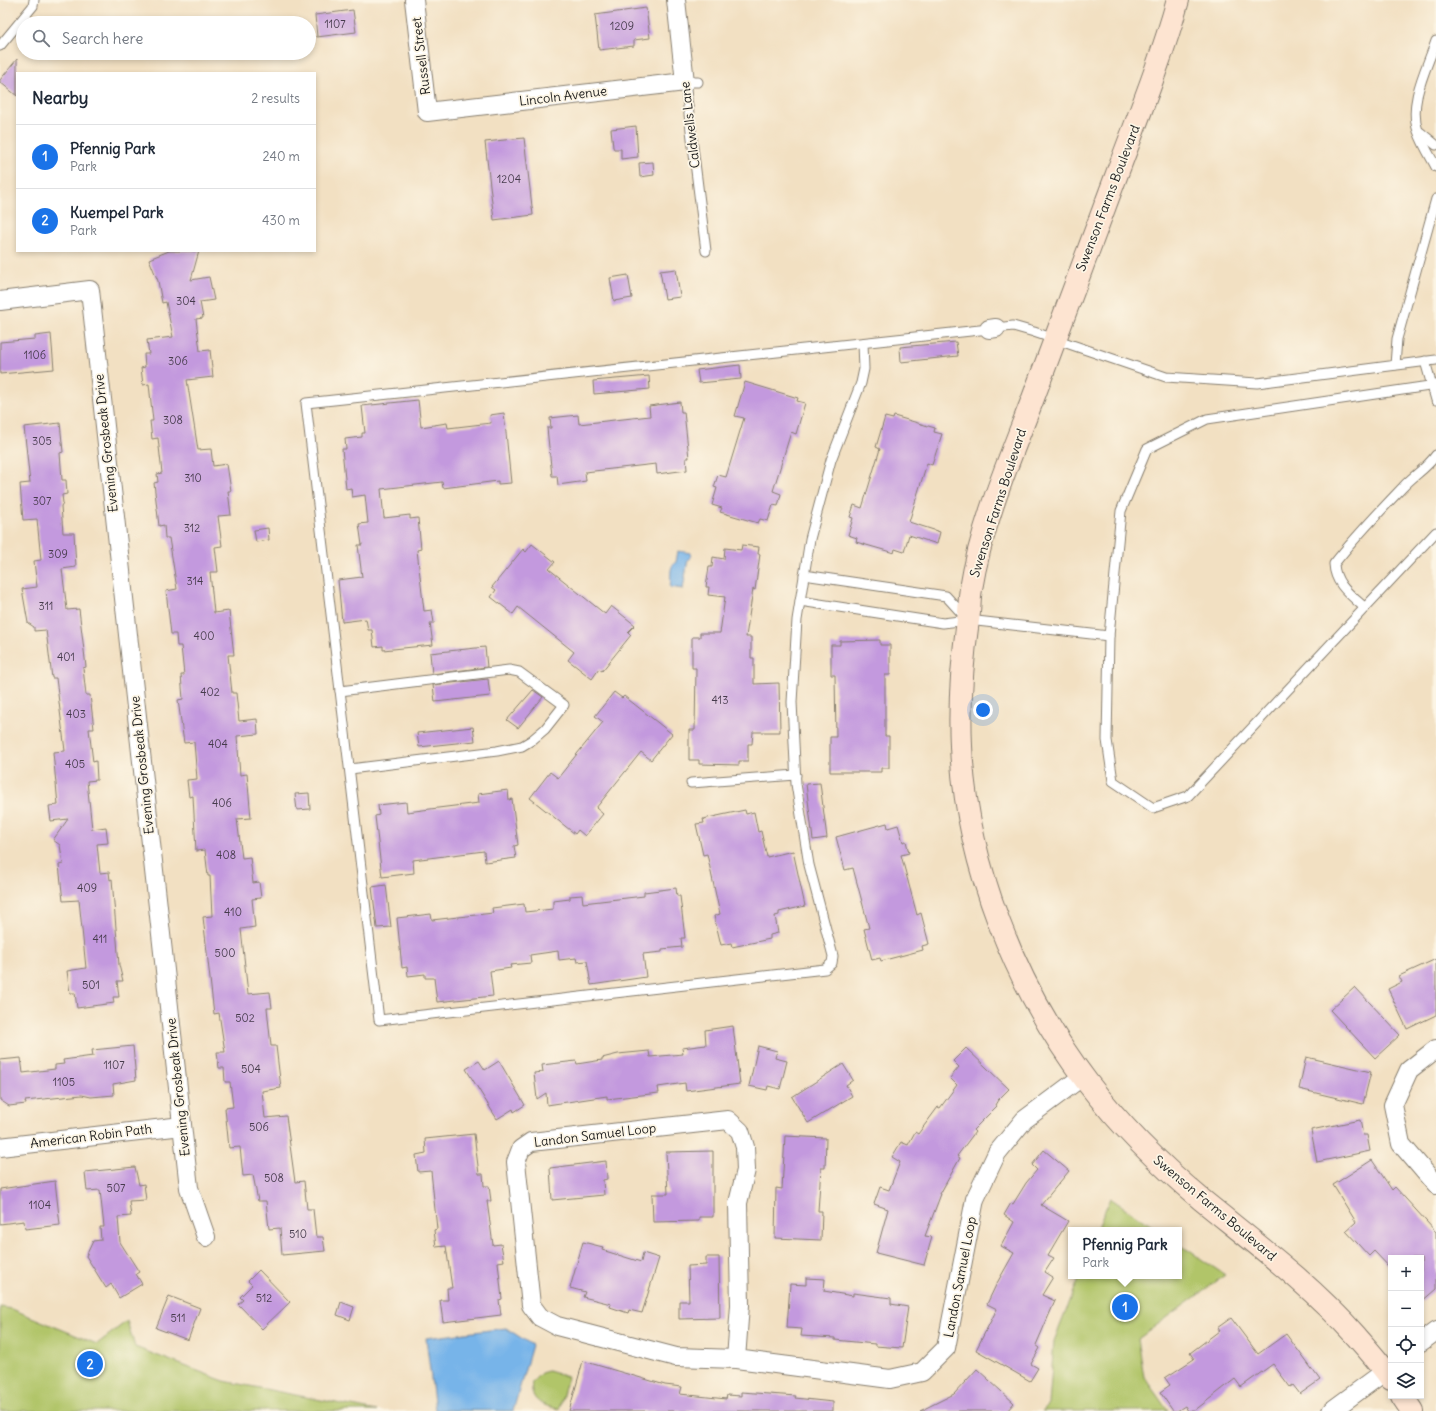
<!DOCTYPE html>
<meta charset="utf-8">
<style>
:root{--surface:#fff;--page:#f2f2f3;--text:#1f2937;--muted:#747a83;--line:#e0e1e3;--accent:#1a73e8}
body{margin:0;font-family:Delius,sans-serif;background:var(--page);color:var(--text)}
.controls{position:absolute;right:12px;bottom:12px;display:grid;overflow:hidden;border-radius:0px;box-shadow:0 2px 6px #0003}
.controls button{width:36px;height:36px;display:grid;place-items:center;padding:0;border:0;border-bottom:1px solid var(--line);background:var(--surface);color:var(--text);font:20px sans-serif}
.you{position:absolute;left:983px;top:710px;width:14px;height:14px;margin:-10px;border:3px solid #fff;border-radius:50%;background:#1a73e8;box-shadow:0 0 0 6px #1a73e833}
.badge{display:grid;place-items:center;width:26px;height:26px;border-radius:50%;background:var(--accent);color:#fff;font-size:13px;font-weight:700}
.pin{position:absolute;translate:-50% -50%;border:2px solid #fff;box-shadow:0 1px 4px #0006}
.popup{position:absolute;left:1068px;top:1227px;width:114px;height:52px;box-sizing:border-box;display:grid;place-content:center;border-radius:0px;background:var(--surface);filter:drop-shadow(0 1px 3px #0005);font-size:13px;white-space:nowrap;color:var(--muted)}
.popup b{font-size:15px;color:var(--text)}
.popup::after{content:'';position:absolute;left:50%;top:100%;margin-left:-8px;border:8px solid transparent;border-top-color:var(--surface)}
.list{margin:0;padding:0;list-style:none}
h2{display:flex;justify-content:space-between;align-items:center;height:52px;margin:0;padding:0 16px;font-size:17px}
h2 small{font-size:13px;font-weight:400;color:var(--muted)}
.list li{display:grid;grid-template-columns:26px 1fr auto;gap:12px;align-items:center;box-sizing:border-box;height:64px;padding:0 16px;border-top:1px solid var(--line)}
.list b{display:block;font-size:15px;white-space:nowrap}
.list p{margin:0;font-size:13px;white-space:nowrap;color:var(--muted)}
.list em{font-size:13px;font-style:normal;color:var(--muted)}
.icon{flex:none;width:22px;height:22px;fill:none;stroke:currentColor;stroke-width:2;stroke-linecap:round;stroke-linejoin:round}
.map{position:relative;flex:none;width:1436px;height:1411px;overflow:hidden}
.search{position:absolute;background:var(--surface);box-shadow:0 2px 6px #0003;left:16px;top:16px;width:300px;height:44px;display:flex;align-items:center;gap:10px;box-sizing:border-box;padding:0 14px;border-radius:22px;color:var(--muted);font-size:15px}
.panel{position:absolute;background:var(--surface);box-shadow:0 2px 6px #0003;left:16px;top:72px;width:300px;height:180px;border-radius:0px}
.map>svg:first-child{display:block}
</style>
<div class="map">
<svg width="1436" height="1411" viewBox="0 0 1436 1411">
<rect width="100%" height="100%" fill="#fcf5e5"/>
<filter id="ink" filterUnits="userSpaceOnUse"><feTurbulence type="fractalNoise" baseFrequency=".025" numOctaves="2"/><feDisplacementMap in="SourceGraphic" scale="8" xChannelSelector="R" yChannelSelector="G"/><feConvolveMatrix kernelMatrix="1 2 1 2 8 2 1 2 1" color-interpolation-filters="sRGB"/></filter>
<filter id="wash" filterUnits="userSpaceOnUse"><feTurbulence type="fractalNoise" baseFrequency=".012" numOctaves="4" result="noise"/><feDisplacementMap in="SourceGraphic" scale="16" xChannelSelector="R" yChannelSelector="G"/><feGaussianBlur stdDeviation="0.9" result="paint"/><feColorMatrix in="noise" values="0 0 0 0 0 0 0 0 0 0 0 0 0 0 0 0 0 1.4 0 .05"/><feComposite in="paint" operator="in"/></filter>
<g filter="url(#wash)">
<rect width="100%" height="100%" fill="#f2e0c2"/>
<g fill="#b1c569" stroke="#667042">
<polygon points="1110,1198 1158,1230 1097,1230"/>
<polygon points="1179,1244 1225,1275 1138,1339 1144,1377 1168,1411 1042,1411 1049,1404 1054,1341 1080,1276 1179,1276"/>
<polygon points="0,1307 12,1309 97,1344 127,1321 135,1347 224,1381 377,1411 0,1411"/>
<path d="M548,1371L568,1377L559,1409C543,1406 529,1401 532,1382L541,1373Z"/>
</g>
<g fill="#77b4e9" stroke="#4a6882">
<path d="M678,551L691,553L690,559H688L683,589L670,587C672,577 668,567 676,562Z"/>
<polygon points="506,1328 532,1345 513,1411 435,1410 426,1338"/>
</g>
<g id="blocks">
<g fill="#c399de">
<polygon points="646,8 650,38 634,40 634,46 599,50 595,15"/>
<polygon points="353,10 356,32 317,37 315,15"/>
<polygon points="17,59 17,96 0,82 0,80"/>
<polygon points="636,126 638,157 621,159 621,149 614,149 613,147 611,129"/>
<polygon points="524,138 533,215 494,220 485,142"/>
<polygon points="653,162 654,175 640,177 639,163"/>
<polygon points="169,251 199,251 191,280 209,277 214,300 200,302 203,318 196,319 200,351 210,350 213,377 187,380 198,450 211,449 213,466 227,464 231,491 228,491 231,515 218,516 222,546 215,547 218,572 210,572 214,613 229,611 234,655 228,655 232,693 236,693 239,721 257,719 258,734 237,736 240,775 247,774 251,818 237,819 242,858 250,857 253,883 259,882 261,898 252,899 255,927 241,929 248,994 270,992 272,1008 267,1008 271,1046 276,1046 281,1088 262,1091 265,1118 286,1116 295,1182 304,1181 307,1209 313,1209 316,1237 323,1237 325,1251 282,1255 280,1228 269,1229 266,1201 258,1201 253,1175 243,1176 240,1147 229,1148 225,1108 233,1107 230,1082 225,1082 224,1068 219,1068 217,1052 225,1052 219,1013 214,1014 203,917 212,916 210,876 208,876 205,850 196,851 193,796 189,797 187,780 197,779 194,742 184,743 178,700 183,699 181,675 184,675 181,646 177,646 176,634 171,634 166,591 177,589 169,538 165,538 164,525 159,526 154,483 158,482 157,474 162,473 158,438 152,439 150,421 153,421 149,384 143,385 141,368 145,367 144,354 149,354 147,340 173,337 166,302 162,303 158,281 149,259"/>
<polygon points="676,269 680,297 665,299 660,271"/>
<polygon points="628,275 632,298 614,301 610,278"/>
<polygon points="51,334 54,369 0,374 0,342 35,339 35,336"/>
<polygon points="956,342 958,356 901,362 900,347"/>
<polygon points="740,365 741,379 699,383 697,370"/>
<polygon points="649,376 650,389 594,394 593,381"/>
<polygon points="745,382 798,398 797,401 805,403 796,434 791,432 773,491 781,494 778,506 773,505 768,521 760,519 758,523 720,512 722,508 712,505 717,488 714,487 718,475 726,477 744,418 735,416"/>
<polygon points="418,400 421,427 447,423 448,428 491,423 490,415 504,413 511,483 498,484 498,481 443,488 442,482 381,489 384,518 410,515 410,519 418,518 421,549 417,550 424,611 432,610 434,623 430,623 433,645 383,650 383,646 374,647 372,630 368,630 366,619 342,622 338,580 362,577 358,545 362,545 359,524 368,523 365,495 352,497 351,488 346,489 342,449 346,449 345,439 362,437 362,433 365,433 362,406"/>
<polygon points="680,402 681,412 684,412 689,458 686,458 687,470 657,474 656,464 585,472 586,481 558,485 557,476 552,476 547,428 551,428 550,418 578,415 579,424 650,416 649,406"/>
<polygon points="894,416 935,428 934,432 942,434 932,465 927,463 909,522 940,532 937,544 909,535 904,552 895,549 894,553 856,542 857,538 848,535 853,518 850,517 854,505 862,508 880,449 876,447 885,417 893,419"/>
<polygon points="60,423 63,452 60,453 62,480 66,480 67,494 62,495 63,503 61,506 63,533 74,533 76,567 62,569 67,610 79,609 86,667 83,668 86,695 90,695 94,729 89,729 93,762 96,761 97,780 87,781 92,829 106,827 108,843 97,844 100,873 109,872 110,880 112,879 119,965 123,981 117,981 119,997 113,997 114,1003 77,1008 75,993 70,993 67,971 86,968 79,900 63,901 59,865 63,864 60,845 53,840 68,819 51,821 49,806 58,805 53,752 65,751 56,678 52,678 46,630 34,631 34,627 28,623 22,589 37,587 34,561 41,560 37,519 23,520 20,484 30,483 24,427"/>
<polygon points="268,528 269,540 256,542 254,530"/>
<polygon points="532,544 555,562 549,569 605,614 611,606 635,625 628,632 631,635 602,671 599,669 592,679 568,660 574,652 518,607 513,614 491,597 496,590 492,587 523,549 526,552"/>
<polygon points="742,545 759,547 758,554 760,554 755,590 753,589 746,637 751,637 751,658 754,658 754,684 779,683 780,732 753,732 752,744 748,744 748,761 739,761 739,765 699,764 699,760 689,760 689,730 695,730 696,668 692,668 692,637 700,637 700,633 720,633 725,597 708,595 709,587 706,587 709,567 712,567 713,557 724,559 725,548 741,550"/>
<polygon points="880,640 880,645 890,645 890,675 885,675 885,736 889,736 889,768 881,768 881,772 830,772 830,737 836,737 835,675 831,675 831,645 840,645 840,641"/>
<polygon points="485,647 487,667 432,674 430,653"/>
<polygon points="488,679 490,696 435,702 433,685"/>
<polygon points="533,690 543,697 518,728 507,720"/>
<polygon points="614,692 622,698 624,696 672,734 651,760 641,752 596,808 603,814 585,836 578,830 575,834 530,798 550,772 558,778 577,754 603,722 595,716"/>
<polygon points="473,727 475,741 419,747 417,733"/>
<polygon points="820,783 827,838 813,840 806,784"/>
<polygon points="508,790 509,800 512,799 518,845 514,846 516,858 485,862 484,851 413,860 414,873 382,877 375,816 379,815 378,805 406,802 407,812 438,808 479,803 478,794"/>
<polygon points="309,793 310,809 297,810 295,794"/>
<polygon points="745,810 746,814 754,812 758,832 761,831 767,857 793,851 805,906 779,912 779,915 775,916 778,933 770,935 770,939 732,947 731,943 721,945 714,916 720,914 707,854 703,855 696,824 704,823 703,819"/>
<polygon points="887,823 888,828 898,825 903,842 906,841 909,853 901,855 917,915 921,913 929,944 922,946 923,950 881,961 880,958 872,960 864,929 869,928 853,868 845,870 836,837"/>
<polygon points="386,885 391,927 377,928 372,887"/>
<polygon points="676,888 677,896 680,896 685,938 681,938 682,947 662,949 662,952 643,954 646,977 591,985 587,961 577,962 576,958 559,960 558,951 530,955 531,963 510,965 511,968 490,971 493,996 437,1002 434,978 425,978 425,974 408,976 407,967 402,968 397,918 431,914 432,920 493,913 492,908 524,904 525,912 553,909 553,901 570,899 570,896 582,895 583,903 644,896 644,892"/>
<polygon points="1436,959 1436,1015 1407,1029 1388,989 1402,982 1399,976"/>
<polygon points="1355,987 1400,1035 1375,1058 1330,1010"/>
<polygon points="733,1026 740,1084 686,1091 685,1083 658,1087 659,1093 607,1099 607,1096 547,1105 546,1093 537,1099 534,1073 543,1072 542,1065 576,1061 577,1064 602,1060 602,1058 618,1054 649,1051 650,1057 683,1054 682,1048 706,1045 705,1030"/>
<polygon points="133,1046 136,1080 113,1084 114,1095 91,1097 82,1095 25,1101 26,1104 9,1106 0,1100 0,1060 21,1058 23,1073 55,1069 55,1065 64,1064 63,1060 93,1056 92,1050"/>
<polygon points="758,1046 777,1051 775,1058 787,1061 780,1089 768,1086 767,1090 749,1086"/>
<polygon points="966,1048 1009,1089 998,1100 995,1105 997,1106 973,1130 975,1132 957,1156 960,1158 940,1194 941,1194 925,1236 932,1237 924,1265 876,1253 888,1209 874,1204 880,1187 889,1190 900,1162 892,1157 901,1142 908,1145 915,1132 918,1134 938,1107 940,1108 957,1085 950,1078 959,1067 953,1061"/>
<polygon points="1306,1057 1371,1072 1363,1104 1299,1089"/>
<polygon points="479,1061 485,1070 499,1061 525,1105 514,1112 513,1109 497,1119 466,1069"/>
<polygon points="843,1064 853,1080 846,1085 852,1096 808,1123 792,1097"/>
<polygon points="1360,1120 1363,1135 1367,1135 1370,1151 1317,1162 1311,1130"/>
<polygon points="474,1134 479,1174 483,1174 484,1186 489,1186 491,1201 487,1201 493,1245 501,1244 504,1261 498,1262 502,1299 499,1300 501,1315 443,1322 440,1300 448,1300 447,1288 452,1288 446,1246 436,1247 434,1230 437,1229 431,1171 418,1172 416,1155 426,1153 425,1139"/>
<polygon points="785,1136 826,1138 825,1168 821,1168 818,1211 822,1211 821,1240 775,1238 776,1188 782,1189"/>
<polygon points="1044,1150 1069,1171 1041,1205 1068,1221 1048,1255 1054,1258 1045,1272 1053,1277 1042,1295 1055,1301 1036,1345 1040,1348 1031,1364 1038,1368 1030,1381 976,1350 997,1309 987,1304 997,1283 1014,1253 1001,1246 1014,1222 1004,1215 1011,1203 1013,1204 1026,1183 1037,1170 1032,1165"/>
<polygon points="713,1151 713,1217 699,1217 699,1221 653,1222 652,1194 668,1194 666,1152"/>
<polygon points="1372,1160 1392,1190 1395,1187 1436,1232 1436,1289 1421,1302 1421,1258 1391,1258 1391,1269 1374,1251 1369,1256 1346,1231 1356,1222 1333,1185"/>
<polygon points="606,1161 607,1179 603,1180 604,1195 552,1200 550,1168"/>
<polygon points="135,1167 139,1185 144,1184 146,1200 129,1201 131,1216 118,1217 120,1242 139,1272 136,1274 142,1284 119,1298 111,1284 106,1288 86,1256 93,1241 101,1240 100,1227 104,1227 100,1190 87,1191 85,1172"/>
<polygon points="55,1181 60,1225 25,1229 24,1221 0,1224 0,1189"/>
<polygon points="583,1242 603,1247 602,1250 641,1262 643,1253 659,1258 642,1313 629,1310 628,1313 610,1307 611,1304 583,1297 585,1292 570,1288"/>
<polygon points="706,1257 719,1257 720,1318 679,1319 679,1301 689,1301 688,1266 706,1265"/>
<polygon points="259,1270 290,1302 262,1329 238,1304 243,1300 240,1297 252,1285 248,1281"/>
<polygon points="806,1278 825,1279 824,1291 853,1296 853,1293 891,1298 891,1304 908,1307 902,1348 875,1346 875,1344 835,1340 835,1338 801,1336 802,1329 787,1328 790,1284 806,1285"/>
<polygon points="169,1296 200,1308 188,1340 156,1328"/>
<polygon points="341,1302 354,1307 350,1320 337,1315"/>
<polygon points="1231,1318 1258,1354 1286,1334 1320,1380 1300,1394 1293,1385 1290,1387 1273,1364 1241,1387 1235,1379 1194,1411 1188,1411 1185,1406 1177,1411 1173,1411 1160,1392 1170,1385 1165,1378 1194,1359 1190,1353 1219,1331 1217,1328"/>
<polygon points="583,1361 665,1385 682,1387 680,1394 726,1399 727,1395 741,1396 741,1392 796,1396 795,1398 833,1402 833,1411 569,1411"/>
<polygon points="977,1369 1014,1403 1007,1411 920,1411 954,1394"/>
</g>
</g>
</g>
<g filter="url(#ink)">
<use href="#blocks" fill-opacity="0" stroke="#877e6f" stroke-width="1"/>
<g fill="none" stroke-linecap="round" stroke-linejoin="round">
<defs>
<g id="lane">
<path d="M1436,41C1427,68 1408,102 1418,131C1422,143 1430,156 1436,167"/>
<polyline points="0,46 33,6 34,0"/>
<polyline points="698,82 685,82 706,251"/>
<polyline points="1420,132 1436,145"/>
<polyline points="996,328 1013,326 1034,332 1166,377 1257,383 1436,360"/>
<polyline points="863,343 864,369 861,383 831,460 810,539 797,620 792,702 796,784 809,865 833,956 832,963 825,969 379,1020 306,403 989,329"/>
<polyline points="1425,361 1436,400"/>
<polyline points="1395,365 1397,339 1436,199"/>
<polyline points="1436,385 1207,419 1147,449 1121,511 1109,636 1107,740 1113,781 1153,808 1188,796 1436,532"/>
<polyline points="804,575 946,596 966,618"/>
<polyline points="800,601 943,623 968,620 1109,636"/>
<path d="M1365,608C1351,595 1335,585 1334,564C1355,537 1379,512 1403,487C1414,475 1427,468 1436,455"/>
<polyline points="340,691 509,670 519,672 564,705 545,729 532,740 522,746 497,751 350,769"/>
<polyline points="691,783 796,775"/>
</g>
<g id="street">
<polyline points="414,0 427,112 685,82 676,0"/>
<polyline points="0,301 90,290 189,1188 206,1237"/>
<polyline points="989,329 996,328"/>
<polyline points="1436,1049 1409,1070 1393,1105 1401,1144 1436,1185"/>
<polyline points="0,1147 182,1126"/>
<polyline points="1421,1342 1436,1331"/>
<polyline points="736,1359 740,1305 738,1203 746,1170 745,1147 740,1131 728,1120 531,1142 521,1149 516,1162 531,1305 540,1317 557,1326 676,1357 736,1359 890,1379 922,1372 946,1348 975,1199 997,1153 1024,1120 1083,1076"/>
<polyline points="1331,1411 1391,1367"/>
</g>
<g id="secondary">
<path d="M1178,0C1161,61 1137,120 1115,179C1087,253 1059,327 1032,401C1009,460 981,526 971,589C969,599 970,610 968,620C962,662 959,703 961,746C966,864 1016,988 1087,1082C1120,1125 1160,1165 1202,1200C1256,1244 1310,1284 1356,1336C1368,1350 1381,1364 1391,1379"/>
<polyline points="1402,1396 1412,1411"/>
</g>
</defs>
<use href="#lane" stroke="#877e6f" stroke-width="11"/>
<use href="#street" stroke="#877e6f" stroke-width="20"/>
<use href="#secondary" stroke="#877e6f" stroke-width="24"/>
<use href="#lane" stroke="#fff" stroke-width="9"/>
<use href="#street" stroke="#fff" stroke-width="18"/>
<use href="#secondary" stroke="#fde4d1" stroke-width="22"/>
</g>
</g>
<g text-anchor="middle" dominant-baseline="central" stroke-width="3.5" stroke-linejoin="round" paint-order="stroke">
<g font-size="11" fill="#463b4c">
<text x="335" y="24">1107</text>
<text x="622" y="26">1209</text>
<text x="509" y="179">1204</text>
<text x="186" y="301">304</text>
<text x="35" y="355">1106</text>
<text x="178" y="361">306</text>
<text x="173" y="420">308</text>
<text x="42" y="441">305</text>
<text x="193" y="478">310</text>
<text x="42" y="501">307</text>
<text x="192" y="528">312</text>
<text x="58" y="554">309</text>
<text x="195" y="581">314</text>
<text x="46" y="606">311</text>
<text x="204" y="636">400</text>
<text x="66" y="657">401</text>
<text x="210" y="692">402</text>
<text x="720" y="700">413</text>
<text x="76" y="714">403</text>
<text x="218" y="744">404</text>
<text x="75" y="764">405</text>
<text x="222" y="803">406</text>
<text x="226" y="855">408</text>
<text x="87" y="888">409</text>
<text x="233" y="912">410</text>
<text x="100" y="939">411</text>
<text x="225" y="953">500</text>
<text x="91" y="985">501</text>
<text x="245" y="1018">502</text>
<text x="114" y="1065">1107</text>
<text x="251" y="1069">504</text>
<text x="64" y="1082">1105</text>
<text x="259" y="1127">506</text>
<text x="274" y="1178">508</text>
<text x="116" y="1188">507</text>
<text x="40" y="1205">1104</text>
<text x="298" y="1234">510</text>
<text x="264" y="1298">512</text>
<text x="178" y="1318">511</text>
</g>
<g font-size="13" fill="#1c1c1c" stroke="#fcf5e5">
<text transform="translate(421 56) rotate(-97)">Russell Street</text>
<text transform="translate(563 96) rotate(-7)">Lincoln Avenue</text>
<text transform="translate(690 125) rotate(-97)">Caldwells Lane</text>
<text transform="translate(1108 198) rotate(-69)">Swenson Farms Boulevard</text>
<text transform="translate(106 443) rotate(-96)">Evening Grosbeak Drive</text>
<text transform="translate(998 503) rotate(-72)">Swenson Farms Boulevard</text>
<text transform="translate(142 765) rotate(-96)">Evening Grosbeak Drive</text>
<text transform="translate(178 1087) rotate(-96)">Evening Grosbeak Drive</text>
<text transform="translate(595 1135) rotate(-7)">Landon Samuel Loop</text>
<text transform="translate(91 1136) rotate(-7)">American Robin Path</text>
<text transform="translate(1215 1208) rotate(40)">Swenson Farms Boulevard</text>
<text transform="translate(960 1277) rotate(-79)">Landon Samuel Loop</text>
</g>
</g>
</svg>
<div class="controls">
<button>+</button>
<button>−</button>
<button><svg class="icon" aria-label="locate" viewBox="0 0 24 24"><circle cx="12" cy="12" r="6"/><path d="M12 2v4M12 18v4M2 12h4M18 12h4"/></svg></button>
<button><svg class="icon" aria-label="layers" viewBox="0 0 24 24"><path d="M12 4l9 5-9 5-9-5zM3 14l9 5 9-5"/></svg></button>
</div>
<div class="you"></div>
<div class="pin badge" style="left:1125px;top:1307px">1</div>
<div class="popup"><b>Pfennig Park</b>Park</div>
<div class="pin badge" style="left:90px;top:1364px">2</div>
<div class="search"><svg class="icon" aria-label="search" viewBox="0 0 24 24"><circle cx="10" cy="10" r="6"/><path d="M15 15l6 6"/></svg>Search here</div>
<section class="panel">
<h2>Nearby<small>2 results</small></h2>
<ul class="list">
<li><span class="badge">1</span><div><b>Pfennig Park</b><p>Park</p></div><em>240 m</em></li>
<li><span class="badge">2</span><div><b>Kuempel Park</b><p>Park</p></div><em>430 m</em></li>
</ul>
</section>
</div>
